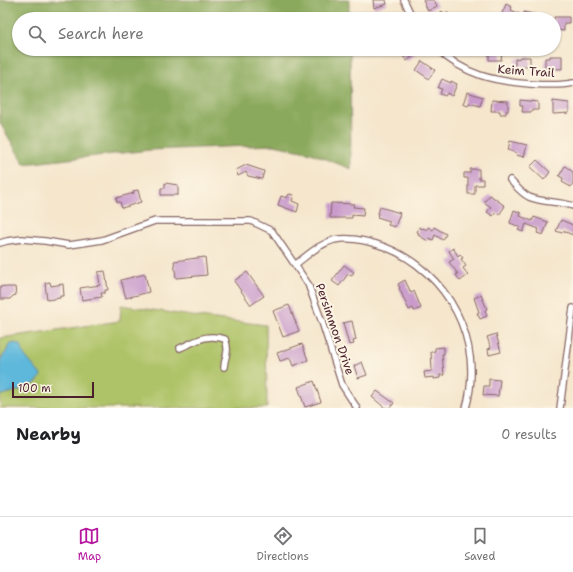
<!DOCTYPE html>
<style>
:root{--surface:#fff;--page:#f2f2f2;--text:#202124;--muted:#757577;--line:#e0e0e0;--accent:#b5179e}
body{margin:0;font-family:"Shantell Sans",sans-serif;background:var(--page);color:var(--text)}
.scale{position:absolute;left:12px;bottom:10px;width:82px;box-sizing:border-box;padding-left:4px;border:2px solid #4a1f2b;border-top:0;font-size:11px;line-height:14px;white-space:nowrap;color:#4a1f2b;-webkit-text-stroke:3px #fcf5e5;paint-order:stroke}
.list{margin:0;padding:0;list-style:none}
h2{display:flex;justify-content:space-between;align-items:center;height:52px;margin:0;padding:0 16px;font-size:17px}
h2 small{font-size:13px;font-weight:400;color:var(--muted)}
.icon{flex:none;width:22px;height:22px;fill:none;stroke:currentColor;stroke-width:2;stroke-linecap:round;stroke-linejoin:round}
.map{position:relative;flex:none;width:573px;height:408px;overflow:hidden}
.search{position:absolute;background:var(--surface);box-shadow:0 1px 3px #0004;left:12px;right:12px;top:12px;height:44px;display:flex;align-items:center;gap:10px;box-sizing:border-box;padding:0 14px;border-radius:22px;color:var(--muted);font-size:15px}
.sheet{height:108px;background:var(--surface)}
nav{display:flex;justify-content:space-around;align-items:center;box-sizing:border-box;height:56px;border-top:1px solid var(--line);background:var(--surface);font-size:11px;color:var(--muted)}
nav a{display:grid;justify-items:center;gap:2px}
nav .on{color:var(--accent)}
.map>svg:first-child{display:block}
</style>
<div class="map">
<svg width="573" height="408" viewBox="0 0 573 408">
<rect width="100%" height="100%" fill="#fcf5e5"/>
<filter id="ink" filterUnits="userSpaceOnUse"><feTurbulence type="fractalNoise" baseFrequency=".025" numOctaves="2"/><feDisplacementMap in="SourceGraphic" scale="8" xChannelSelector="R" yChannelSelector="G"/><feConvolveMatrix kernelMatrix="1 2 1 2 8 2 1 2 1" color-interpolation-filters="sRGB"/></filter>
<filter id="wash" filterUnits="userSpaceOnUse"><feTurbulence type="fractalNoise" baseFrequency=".012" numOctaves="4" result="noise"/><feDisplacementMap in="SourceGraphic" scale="16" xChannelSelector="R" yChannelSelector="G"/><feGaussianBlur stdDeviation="0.9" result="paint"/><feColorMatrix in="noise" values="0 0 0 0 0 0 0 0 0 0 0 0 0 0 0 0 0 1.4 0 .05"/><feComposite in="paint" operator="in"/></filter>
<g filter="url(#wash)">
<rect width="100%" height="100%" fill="#f5e6cc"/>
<polygon fill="#aec368" stroke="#7c714a" points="121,305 198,317 266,325 267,408 0,408 0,338 120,321"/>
<polygon fill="#8aa95c" stroke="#6a6444" points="0,0 349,0 349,19 19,19 19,49 350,49 351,169 311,153 274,145 150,150 24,164 0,123"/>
<path fill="#5db8db" stroke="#546c83" d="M14,343L19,344L21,347L25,356L41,375C37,389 12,391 0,396V360L6,352L9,345Z"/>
<g id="blocks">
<g fill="#c99bcc">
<polygon points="373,0 386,0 387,4 374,8"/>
<polygon points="423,0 434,0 437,6 428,11"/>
<polygon points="506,4 512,7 511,10 524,16 524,12 548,17 548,19 509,19 501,16"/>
<polygon points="442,11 444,14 447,12 450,16 447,18 448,19 432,19"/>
<polygon points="389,13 391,19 376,19"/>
<polygon points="554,17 569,17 569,23 564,23 564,31 557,30 557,27 554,27"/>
<polygon points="397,49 410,49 415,55 407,61"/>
<polygon points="489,51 502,51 501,60 489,60"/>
<polygon points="550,56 562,56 562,69 545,68 545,58 550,58"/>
<polygon points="520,57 530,57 530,66 520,66 520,68 515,68 515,59 520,58"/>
<polygon points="422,61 435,70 429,79 416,70"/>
<polygon points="442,79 451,83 451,81 457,84 452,96 447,93 445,96 440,94 442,89 438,88"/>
<polygon points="467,92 483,97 480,106 469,103 468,106 463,104"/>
<polygon points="492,100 508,101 508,111 506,111 506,114 500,114 500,111 491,111"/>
<polygon points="520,100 538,102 538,110 531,110 531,112 522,112 523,106 520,106"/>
<polygon points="553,101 569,103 569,113 553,114"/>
<polygon points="510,141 527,145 524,157 516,155 517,153 508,150"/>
<polygon points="537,160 550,172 544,180 530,167"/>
<polygon points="246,165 264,171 262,179 248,176 246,172 238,176 236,170"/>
<polygon points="565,166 573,172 573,183 571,187 562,182 563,178 559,176"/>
<polygon points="470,169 479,169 479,179 483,179 483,185 475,185 475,194 468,194 468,178 464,178 464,173 470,173"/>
<polygon points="165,183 178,185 178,195 161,195 161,188 165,188"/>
<polygon points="138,190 141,202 122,208 120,202 117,202 116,198 134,193 133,191"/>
<polygon points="289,194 294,195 292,201 299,204 297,212 278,205 281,196 287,198"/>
<polygon points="490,195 505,206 499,215 496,212 493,216 487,212 491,207 484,202"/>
<polygon points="331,203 354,204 353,207 364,208 363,216 352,215 352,218 330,218"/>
<polygon points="380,207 400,213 395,227 388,225 390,221 377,217"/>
<polygon points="514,210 521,213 520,216 532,221 534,217 548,222 543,235 537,233 539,229 526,224 523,232 518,230 520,227 510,223"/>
<polygon points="561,220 573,225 573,235 563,231 562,233 556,231"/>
<polygon points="419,227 422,229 423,228 427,230 428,227 433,230 434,227 446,234 443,240 435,235 433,240 429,238 428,241 418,235 419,233 417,232"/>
<polygon points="453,248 458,256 460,254 463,258 461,259 466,266 463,268 468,275 460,281 456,275 458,274 449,262 454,259 449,251"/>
<polygon points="205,257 207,275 176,278 174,261"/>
<polygon points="344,265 354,272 351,276 348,274 339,286 332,281"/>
<polygon points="105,271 108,290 105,290 105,293 101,293 102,297 82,300 80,288 100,285 98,272"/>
<polygon points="247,272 264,296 251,305 234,281"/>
<polygon points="145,274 149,292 126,298 121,280"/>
<polygon points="405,280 411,293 414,291 421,308 414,311 413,308 409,310 399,288 400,288 398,284"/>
<polygon points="50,282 51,286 63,284 64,296 60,296 60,298 47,300 45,283"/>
<polygon points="5,286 6,287 15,287 16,295 13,296 10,299 0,299 0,287"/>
<polygon points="481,295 487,309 485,310 487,316 480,319 477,313 479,312 474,298"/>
<polygon points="289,305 299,331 283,337 273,311"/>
<polygon points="352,321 356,340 353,341 354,344 349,345 343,323"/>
<polygon points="496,334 501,352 489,355 488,349 491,348 487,337"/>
<polygon points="302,344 308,360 293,366 290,358 280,361 277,353"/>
<polygon points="444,347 444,354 442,354 444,375 440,375 440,378 434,379 434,377 425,378 424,372 432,371 431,352 435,351 435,348"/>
<polygon points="362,362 367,375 358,378 354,366"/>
<polygon points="489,379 500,380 498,396 483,395 484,386 489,386"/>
<polygon points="314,381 321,402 305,407 298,387"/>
<polygon points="377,391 394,403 390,408 385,408 372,397"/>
</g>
</g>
</g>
<g filter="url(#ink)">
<use href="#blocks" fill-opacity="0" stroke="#866563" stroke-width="1"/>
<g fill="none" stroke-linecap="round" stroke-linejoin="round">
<defs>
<g id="minor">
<polyline points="404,0 413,19"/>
<path d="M437,49C465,75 493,81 530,84C544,85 560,86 573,83"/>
<path d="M510,180C516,186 521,193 529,197C543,203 559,201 573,206"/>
<polyline points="0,243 7,241 22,239 45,241 69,245 76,244 102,240 155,221 251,221 272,231 308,284 322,322 342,385 357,408"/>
<path d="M296,264C308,255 319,244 334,240C351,236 369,241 385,247C448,272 485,341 466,408"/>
<path d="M180,348C197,341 206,333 225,339C230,352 225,355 224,367"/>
<polyline points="560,408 573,308"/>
</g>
</defs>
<use href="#minor" stroke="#866563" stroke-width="8"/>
<use href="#minor" stroke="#fff" stroke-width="5.5"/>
</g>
</g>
<g text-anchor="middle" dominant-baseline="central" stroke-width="4" stroke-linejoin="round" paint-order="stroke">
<g font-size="12" fill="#4a1f2b" stroke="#fcf5e5">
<text transform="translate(526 71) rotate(4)">Keim Trail</text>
<text transform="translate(335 329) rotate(71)">Persimmon Drive</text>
</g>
</g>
</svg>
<div class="scale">100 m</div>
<div class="search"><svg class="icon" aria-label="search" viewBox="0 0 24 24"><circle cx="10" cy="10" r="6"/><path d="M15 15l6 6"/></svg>Search here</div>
</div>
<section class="sheet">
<h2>Nearby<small>0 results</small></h2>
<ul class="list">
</ul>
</section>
<nav>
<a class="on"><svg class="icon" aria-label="map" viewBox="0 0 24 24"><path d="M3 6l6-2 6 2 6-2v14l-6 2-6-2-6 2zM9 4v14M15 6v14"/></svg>Map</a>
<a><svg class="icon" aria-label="directions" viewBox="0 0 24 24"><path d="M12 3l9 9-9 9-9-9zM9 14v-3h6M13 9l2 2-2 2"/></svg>Directions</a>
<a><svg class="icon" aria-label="saved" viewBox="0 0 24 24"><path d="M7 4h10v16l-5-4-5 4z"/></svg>Saved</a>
</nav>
